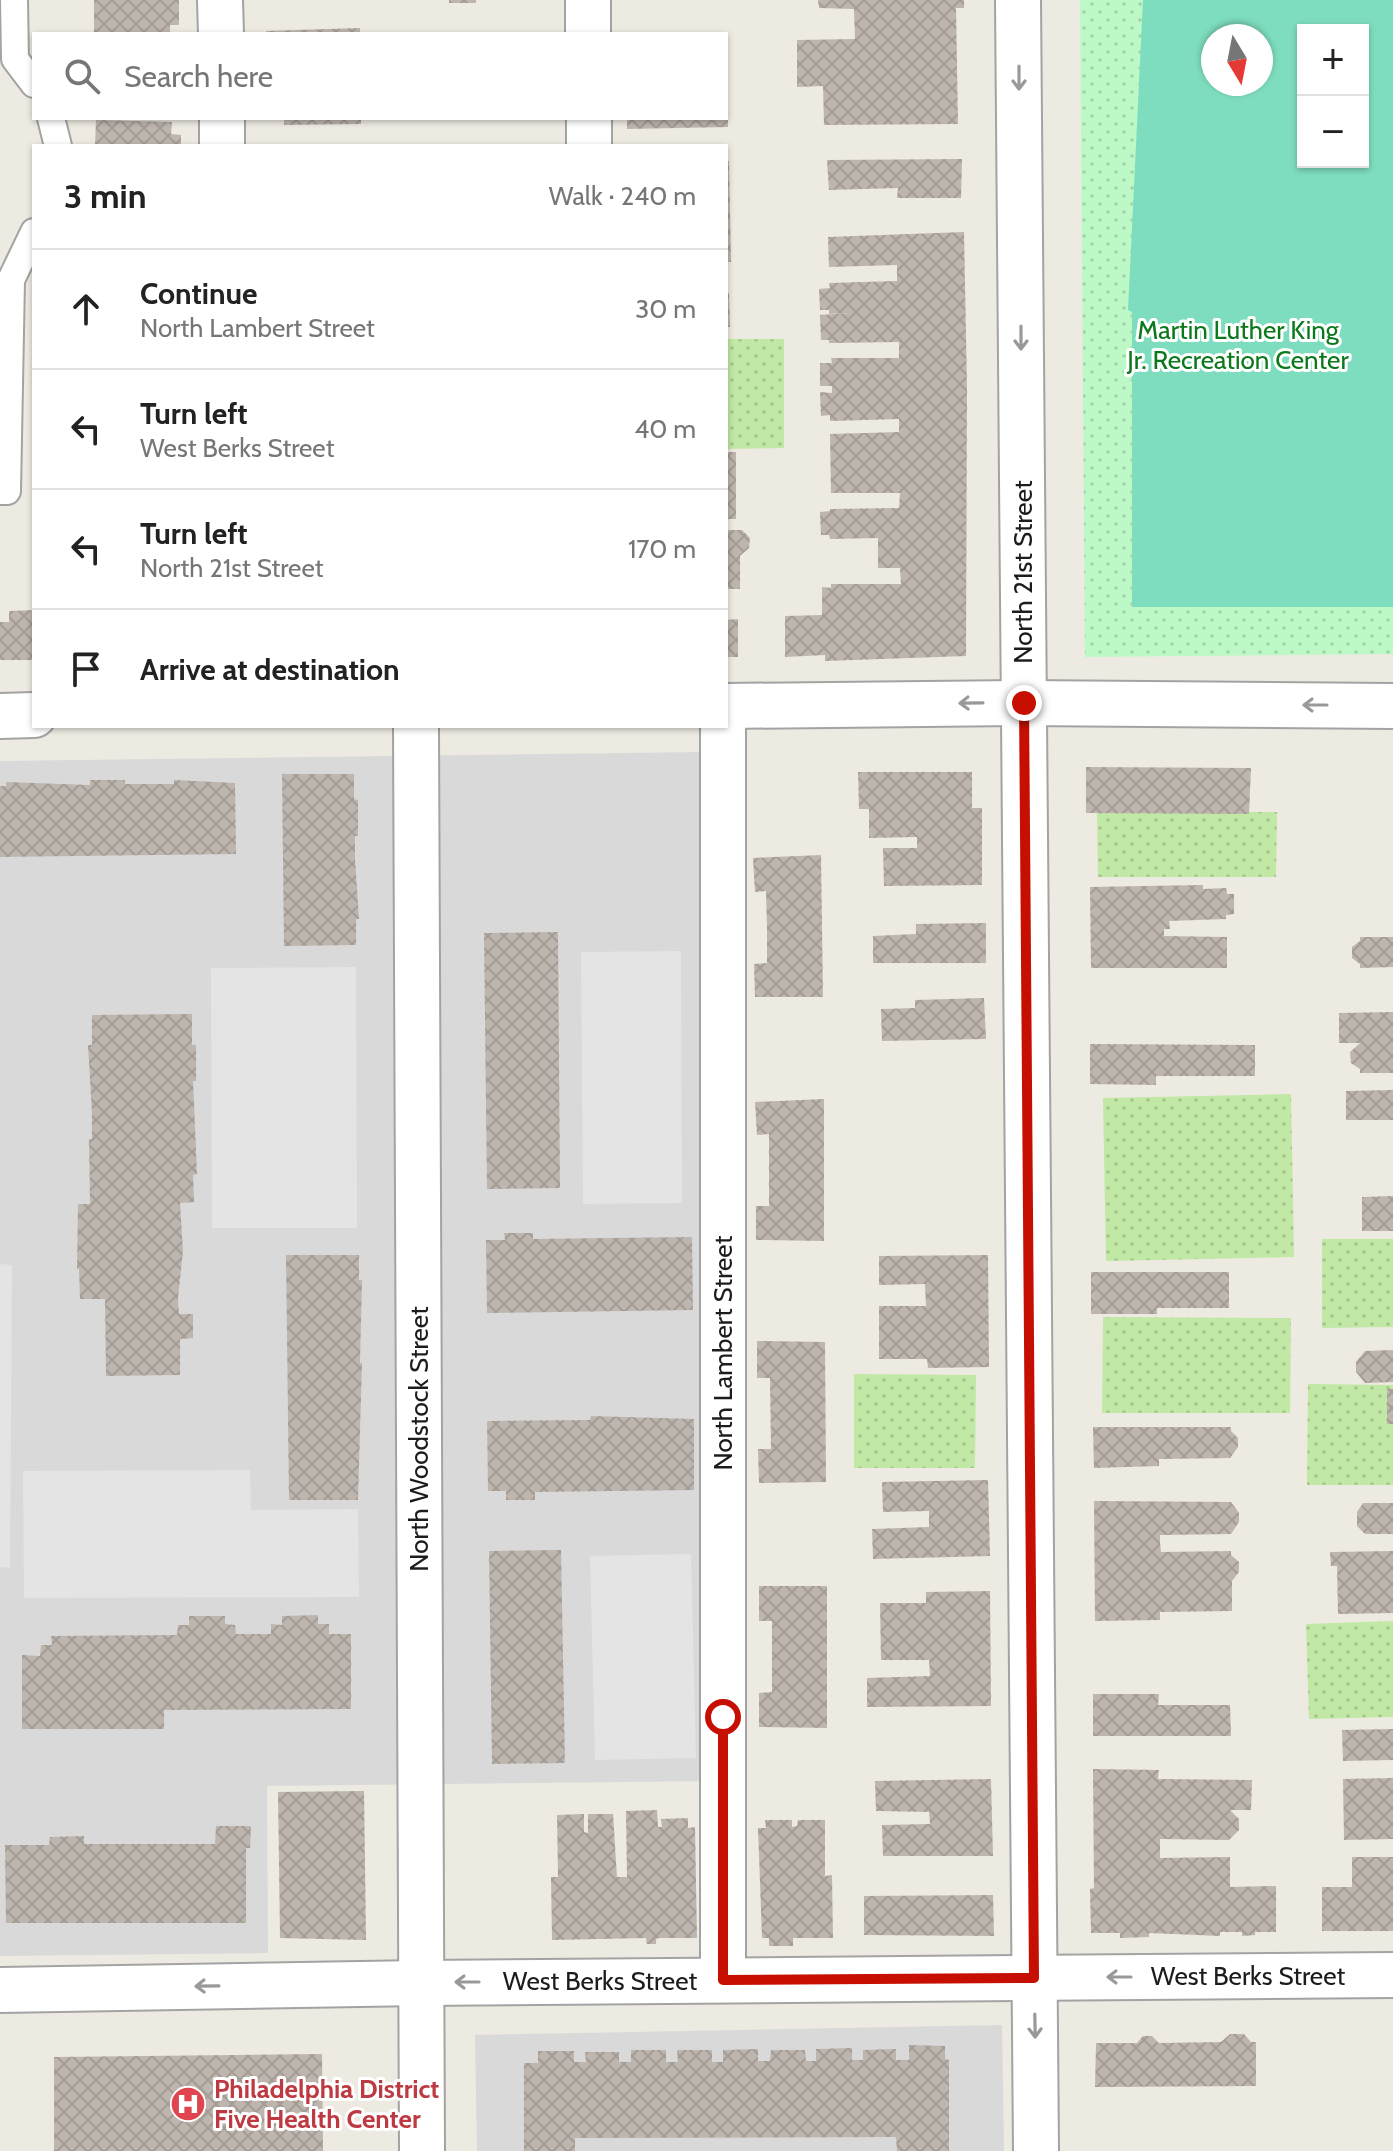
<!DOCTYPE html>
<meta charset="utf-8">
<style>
:root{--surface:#fff;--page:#f6f6f6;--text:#222;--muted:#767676;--line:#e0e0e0}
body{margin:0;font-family:Cabin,sans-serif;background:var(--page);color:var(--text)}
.controls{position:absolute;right:24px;top:24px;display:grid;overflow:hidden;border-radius:0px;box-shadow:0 2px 6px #0004}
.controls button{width:72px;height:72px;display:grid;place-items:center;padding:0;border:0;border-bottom:2px solid var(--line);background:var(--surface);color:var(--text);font:40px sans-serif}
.compass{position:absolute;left:1201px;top:24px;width:72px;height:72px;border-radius:50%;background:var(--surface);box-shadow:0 2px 6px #0004;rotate:170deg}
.stop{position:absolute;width:24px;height:24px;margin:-18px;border:6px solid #c60f01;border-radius:50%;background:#fff}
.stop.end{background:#c60f01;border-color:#fff;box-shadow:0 2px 8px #0008}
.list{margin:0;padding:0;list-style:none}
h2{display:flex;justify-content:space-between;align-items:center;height:104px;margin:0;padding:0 32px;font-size:34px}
h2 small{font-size:26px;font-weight:400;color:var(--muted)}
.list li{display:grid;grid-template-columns:52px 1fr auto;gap:24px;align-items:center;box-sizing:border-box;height:120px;padding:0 32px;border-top:2px solid var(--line)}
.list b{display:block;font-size:30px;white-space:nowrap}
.list p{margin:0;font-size:26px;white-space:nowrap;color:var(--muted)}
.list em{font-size:26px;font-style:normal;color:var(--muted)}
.icon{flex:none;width:44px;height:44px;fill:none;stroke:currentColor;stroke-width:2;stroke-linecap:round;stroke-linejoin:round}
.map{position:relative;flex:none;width:1393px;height:2151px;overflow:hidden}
.search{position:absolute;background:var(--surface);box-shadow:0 2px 6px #0004;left:32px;top:32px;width:696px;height:88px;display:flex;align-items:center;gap:20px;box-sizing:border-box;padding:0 28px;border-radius:0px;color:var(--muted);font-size:30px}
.panel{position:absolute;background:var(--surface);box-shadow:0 2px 6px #0004;left:32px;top:144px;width:696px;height:584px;border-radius:0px}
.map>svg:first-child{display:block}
</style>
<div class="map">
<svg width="1393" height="2151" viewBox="0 0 1393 2151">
<defs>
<pattern id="grass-dots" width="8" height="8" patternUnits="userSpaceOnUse" patternTransform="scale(2)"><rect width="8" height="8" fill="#c2e8a6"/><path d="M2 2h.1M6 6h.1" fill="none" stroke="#a6c68e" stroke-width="1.8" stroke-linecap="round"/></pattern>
<pattern id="park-dots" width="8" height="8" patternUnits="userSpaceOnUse" patternTransform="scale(2)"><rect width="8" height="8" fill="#bdf9c6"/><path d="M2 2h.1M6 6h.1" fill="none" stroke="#a2d5aa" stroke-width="1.8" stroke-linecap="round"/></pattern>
<pattern id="building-cross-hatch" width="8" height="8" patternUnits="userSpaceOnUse" patternTransform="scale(2)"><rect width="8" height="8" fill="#beb6ae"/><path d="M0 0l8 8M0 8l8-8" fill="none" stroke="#a39c95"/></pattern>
</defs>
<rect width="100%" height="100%" fill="#edeae1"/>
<g fill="#dad9d9">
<polygon points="702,752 713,1781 267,1786 268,1953 0,1956 0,761"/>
<polygon points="1002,2025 1004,2151 477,2151 475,2035"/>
</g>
<g fill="url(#grass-dots)">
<polygon points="726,339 784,339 784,448 726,449"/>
<polygon points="1097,812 1277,812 1276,877 1098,877"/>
<polygon points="1291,1094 1294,1257 1106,1261 1103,1098"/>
<polygon points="1322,1239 1393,1239 1393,1327 1322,1328"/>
<polygon points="1103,1317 1291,1318 1290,1413 1102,1413"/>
<polygon points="854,1374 976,1375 975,1468 854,1468"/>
<polygon points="1308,1384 1393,1385 1393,1485 1307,1485"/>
<polygon points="1393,1621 1393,1717 1309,1719 1306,1624"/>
</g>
<path fill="url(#park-dots)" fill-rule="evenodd" d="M1080,0H1393V654L1085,657ZM1303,30H1363V162H1303ZM1213,36H1261V84H1213Z"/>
<path fill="#7eddbf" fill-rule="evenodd" d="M1143,0H1393V607H1132V312L1128,310ZM1303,30H1363V162H1303ZM1213,36H1261V84H1213Z"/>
<g fill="#e4e4e4">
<polygon points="681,951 682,1203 583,1204 581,952"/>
<polygon points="356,967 357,1228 212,1228 211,968"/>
<polygon points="0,1264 12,1265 10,1568 0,1567"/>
<polygon points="250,1470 251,1510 358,1509 359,1597 24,1598 23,1471"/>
<polygon points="691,1554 696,1758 595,1760 590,1556"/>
</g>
<g fill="url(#building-cross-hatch)">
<polygon points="94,0 179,0 179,25 170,25 170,34 94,34"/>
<rect x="449" y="0" width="27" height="3"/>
<polygon points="818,0 964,0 964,8 956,8 958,124 824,125 823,86 797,87 797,40 855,39 854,9 819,8"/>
<polygon points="360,28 360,34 266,34 266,31"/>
<polygon points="284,118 361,118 361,124 284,125"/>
<polygon points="627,118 728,118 728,127 627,129"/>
<polygon points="96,120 172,122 171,134 181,135 181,146 95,146"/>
<polygon points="962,159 961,198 897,198 898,188 829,190 827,160"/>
<polygon points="726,161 729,161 731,262 726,262"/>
<polygon points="964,232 967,387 966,656 825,661 825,655 785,657 785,616 822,615 822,587 831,588 831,584 901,584 900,568 878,568 878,538 830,539 829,535 821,535 820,512 830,511 830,509 899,508 900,493 831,493 830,434 899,432 899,419 830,421 830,415 821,416 820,392 832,393 832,386 820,386 820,363 832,363 831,358 899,358 899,342 829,343 829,340 821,340 820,315 850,313 829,314 829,310 820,310 819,289 830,288 829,283 897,281 897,265 829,267 828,237"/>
<polygon points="726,293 729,293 730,327 726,327"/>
<rect x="726" y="452" width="10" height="67"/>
<polygon points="726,530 742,530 750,538 749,548 740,556 740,589 726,589"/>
<polygon points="34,610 34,660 0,660 0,622 9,622 9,611"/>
<polygon points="738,619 738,657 726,657 726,620"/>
<polygon points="1086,767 1251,768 1249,814 1086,813"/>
<polygon points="858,772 972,772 972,808 982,808 982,885 884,886 883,848 917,848 917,837 869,838 869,809 859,809"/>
<polygon points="282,774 354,774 354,799 358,800 358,836 355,836 355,859 359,919 356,919 356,945 284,946"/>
<polygon points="90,780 125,780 125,784 174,784 174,780 235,783 236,854 0,857 0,786 6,786 6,782 90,785"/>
<polygon points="821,855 823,997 755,997 754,964 767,963 767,928 766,891 755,892 753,858"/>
<polygon points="1203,885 1203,889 1226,888 1227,894 1234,894 1234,914 1226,915 1226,919 1169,921 1170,929 1164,929 1164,936 1227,937 1227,968 1091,968 1090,887"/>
<polygon points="986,923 986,963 873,963 873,936 916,934 916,924"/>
<polygon points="558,932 560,1188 487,1189 484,933"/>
<polygon points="1360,937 1393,937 1393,967 1360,968 1360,964 1352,958 1352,947 1360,941"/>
<polygon points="984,998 986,1039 882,1041 881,1009 915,1008 915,1000"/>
<polygon points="1393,1012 1393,1073 1360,1073 1360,1069 1351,1063 1350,1052 1360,1043 1339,1043 1339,1013"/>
<polygon points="192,1014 192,1045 196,1045 196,1081 193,1081 197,1174 193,1175 194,1202 180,1203 183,1251 178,1298 179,1314 193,1314 193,1338 180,1339 180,1375 106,1376 105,1299 80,1299 79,1269 77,1269 78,1204 90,1204 89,1139 92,1139 92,1113 88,1045 92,1045 92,1015"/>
<polygon points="1090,1044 1255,1045 1255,1076 1156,1076 1156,1085 1090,1084"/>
<polygon points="1393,1090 1393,1120 1346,1120 1346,1091"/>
<polygon points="824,1099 824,1241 756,1240 756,1206 769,1206 769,1134 757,1135 755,1102"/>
<polygon points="1393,1196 1393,1231 1362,1231 1362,1197"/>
<polygon points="504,1233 533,1233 533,1239 692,1237 693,1310 487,1313 486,1240 505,1240"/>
<polygon points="286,1255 359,1255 359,1280 362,1280 360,1363 362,1363 358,1500 289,1500"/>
<polygon points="988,1255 989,1367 928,1368 927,1359 879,1359 879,1306 926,1306 925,1284 879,1285 879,1256"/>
<polygon points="1091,1272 1229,1272 1229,1308 1157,1308 1157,1314 1091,1314"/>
<polygon points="757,1341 825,1342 826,1482 759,1483 758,1449 771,1449 770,1378 757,1378"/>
<polygon points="1393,1350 1393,1382 1365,1383 1356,1372 1356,1362 1365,1351"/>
<rect x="1387" y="1389" width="6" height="35"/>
<polygon points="591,1416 694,1419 694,1490 535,1492 535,1500 506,1500 506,1491 488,1491 487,1421 590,1420"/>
<polygon points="1093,1427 1231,1427 1231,1431 1238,1438 1238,1447 1230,1458 1159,1459 1159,1466 1094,1468"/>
<polygon points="988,1480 990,1556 873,1559 872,1529 929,1527 929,1511 883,1512 882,1482"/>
<polygon points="1094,1501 1231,1502 1239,1513 1239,1522 1231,1534 1160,1535 1160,1542 1161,1552 1231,1551 1231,1555 1239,1562 1239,1572 1232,1581 1232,1611 1160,1612 1160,1620 1095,1621"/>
<polygon points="1363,1503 1393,1503 1393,1534 1365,1534 1357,1526 1357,1512"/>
<polygon points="561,1550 565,1763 492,1764 489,1551"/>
<polygon points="1393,1551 1393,1613 1338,1614 1337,1566 1331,1566 1330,1552"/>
<polygon points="759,1586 827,1586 827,1728 759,1727 759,1693 772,1692 772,1621 759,1621"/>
<polygon points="990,1591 991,1706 867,1707 867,1678 930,1676 929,1660 881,1660 880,1603 926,1603 926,1592"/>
<polygon points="318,1615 318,1624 329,1624 329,1634 351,1634 351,1709 164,1710 164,1729 22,1729 22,1655 40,1656 41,1645 52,1645 51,1636 177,1635 178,1625 189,1625 189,1616 225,1616 225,1624 235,1625 236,1634 271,1634 271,1624 282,1625 282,1616"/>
<polygon points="1093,1694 1159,1694 1158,1705 1230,1705 1231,1736 1093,1736"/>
<polygon points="1393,1729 1393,1760 1343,1761 1342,1730"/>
<polygon points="1093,1769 1159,1770 1158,1779 1252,1780 1251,1810 1230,1810 1239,1819 1239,1830 1229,1840 1160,1839 1160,1858 1230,1857 1230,1887 1276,1886 1276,1932 1255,1932 1255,1935 1242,1936 1242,1932 1220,1932 1220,1936 1149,1933 1149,1937 1120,1938 1120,1933 1091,1933 1090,1889 1094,1888"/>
<polygon points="1393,1778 1393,1839 1344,1840 1343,1779"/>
<polygon points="991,1779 993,1856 883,1856 882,1825 930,1824 929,1812 876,1811 875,1781"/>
<polygon points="364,1791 366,1940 280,1938 278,1792"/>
<polygon points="657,1810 658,1827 662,1827 661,1819 688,1818 688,1828 695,1827 697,1938 659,1938 656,1939 656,1944 647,1944 646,1938 552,1940 551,1877 558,1877 557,1815 584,1814 584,1832 588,1833 588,1814 613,1814 617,1877 627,1877 626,1811"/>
<polygon points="765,1820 792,1820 792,1827 797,1826 798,1820 825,1820 825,1876 832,1875 833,1938 793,1938 793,1946 769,1946 769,1938 762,1938 758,1828 766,1828"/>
<polygon points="216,1826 251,1826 250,1848 246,1848 246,1923 6,1923 5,1845 49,1845 50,1837 84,1836 84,1844 215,1844"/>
<polygon points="1352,1857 1393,1857 1393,1931 1322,1931 1322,1887 1352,1887"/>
<polygon points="993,1895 994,1936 864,1935 864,1896"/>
<polygon points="1230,2034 1244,2034 1251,2042 1256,2042 1256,2086 1095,2087 1096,2043 1137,2043 1143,2036 1152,2036 1159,2043 1221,2042"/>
<polygon points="909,2045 945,2046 945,2059 949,2060 949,2151 897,2151 896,2137 575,2138 575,2151 524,2151 524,2063 538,2063 538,2051 574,2051 574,2062 586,2062 585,2052 619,2052 619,2062 631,2062 631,2050 666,2050 666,2062 678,2062 677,2050 712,2050 712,2062 723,2062 723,2050 758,2049 758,2061 770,2061 771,2050 805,2050 806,2061 816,2061 816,2049 852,2048 852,2060 863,2060 863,2050 896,2049 896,2060 909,2060"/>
<polygon points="322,2054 323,2151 54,2151 54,2057"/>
</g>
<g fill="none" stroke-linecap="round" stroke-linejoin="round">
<defs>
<g id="lane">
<polyline points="14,0 15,59 34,84"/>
<polyline points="51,118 58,146"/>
<polyline points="0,491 7,491 11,280 34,232"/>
</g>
<g id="street">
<polyline points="220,0 221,34"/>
<polyline points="588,0 588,34"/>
<polyline points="1018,0 1036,2151"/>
<polyline points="222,118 222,146"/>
<polyline points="589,118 589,146"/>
<polyline points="726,706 1024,703 1393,706"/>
<polyline points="0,716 34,715"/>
<polyline points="416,726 422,2151"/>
<polyline points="723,1980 723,726"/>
<polyline points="0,1990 421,1983 1393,1975"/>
</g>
</defs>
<use href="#lane" stroke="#a3a3a3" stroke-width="30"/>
<use href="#street" stroke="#a3a3a3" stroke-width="48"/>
<use href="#lane" stroke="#fff" stroke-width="26"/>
<use href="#street" stroke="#fff" stroke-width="44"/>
</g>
<defs><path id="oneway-shaft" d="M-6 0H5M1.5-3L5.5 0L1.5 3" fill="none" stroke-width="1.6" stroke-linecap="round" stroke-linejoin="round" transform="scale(2)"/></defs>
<g stroke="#999">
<use href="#oneway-shaft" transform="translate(1019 78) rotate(90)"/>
<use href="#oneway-shaft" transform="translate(1021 338) rotate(90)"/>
<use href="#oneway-shaft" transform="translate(971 703) rotate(179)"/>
<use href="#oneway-shaft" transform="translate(1315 705) rotate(-180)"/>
<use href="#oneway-shaft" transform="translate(1119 1977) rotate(180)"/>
<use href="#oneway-shaft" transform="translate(467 1982) rotate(180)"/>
<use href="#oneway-shaft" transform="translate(207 1986) rotate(179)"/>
<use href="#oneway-shaft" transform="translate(1035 2026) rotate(89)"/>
</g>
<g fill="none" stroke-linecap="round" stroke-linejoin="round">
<polyline stroke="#c60f01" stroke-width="10" points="723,1717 723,1980 1034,1978 1024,703"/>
</g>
<defs>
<symbol id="hospital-disc" viewBox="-11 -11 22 22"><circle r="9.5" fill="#e0444e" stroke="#fff"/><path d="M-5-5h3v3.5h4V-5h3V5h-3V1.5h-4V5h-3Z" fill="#fff"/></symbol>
</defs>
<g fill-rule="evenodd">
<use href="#hospital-disc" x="168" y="2084" width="40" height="40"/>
</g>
<g text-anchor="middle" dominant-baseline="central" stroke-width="6" stroke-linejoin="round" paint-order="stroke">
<g font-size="26" fill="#0c781c" stroke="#fff">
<text x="1238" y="330">Martin Luther King<tspan x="1238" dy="30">Jr. Recreation Center</tspan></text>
</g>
<g font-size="26" fill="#1c1c1c" stroke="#fff">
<text transform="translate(1023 572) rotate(-90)">North 21st Street</text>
<text transform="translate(723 1353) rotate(-90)">North Lambert Street</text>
<text transform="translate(419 1439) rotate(-90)">North Woodstock Street</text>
<text x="1248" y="1976">West Berks Street</text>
<text x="600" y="1981">West Berks Street</text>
</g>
<g font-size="26" font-weight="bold" fill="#be3a42" stroke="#fff" text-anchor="start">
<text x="214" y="2089">Philadelphia District<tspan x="214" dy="30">Five Health Center</tspan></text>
</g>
</g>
</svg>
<div class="controls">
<button>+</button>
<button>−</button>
</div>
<svg class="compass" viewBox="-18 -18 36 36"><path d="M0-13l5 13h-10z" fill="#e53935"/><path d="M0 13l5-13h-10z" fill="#767676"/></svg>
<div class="stop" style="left:723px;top:1717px"></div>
<div class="stop end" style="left:1024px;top:703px"></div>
<div class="search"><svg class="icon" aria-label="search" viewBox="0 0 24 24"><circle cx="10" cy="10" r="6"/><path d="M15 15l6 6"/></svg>Search here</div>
<section class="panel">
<h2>3 min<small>Walk · 240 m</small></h2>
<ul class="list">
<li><svg class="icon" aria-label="ahead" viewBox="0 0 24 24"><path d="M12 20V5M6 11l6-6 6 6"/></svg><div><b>Continue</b><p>North Lambert Street</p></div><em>30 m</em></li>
<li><svg class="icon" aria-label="left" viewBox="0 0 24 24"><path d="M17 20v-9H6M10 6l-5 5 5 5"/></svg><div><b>Turn left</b><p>West Berks Street</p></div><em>40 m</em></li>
<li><svg class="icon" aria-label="left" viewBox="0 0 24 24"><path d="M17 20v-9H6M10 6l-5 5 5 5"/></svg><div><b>Turn left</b><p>North 21st Street</p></div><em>170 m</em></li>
<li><svg class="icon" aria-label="arrive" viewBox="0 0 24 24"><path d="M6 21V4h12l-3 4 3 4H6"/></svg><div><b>Arrive at destination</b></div></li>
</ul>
</section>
</div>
